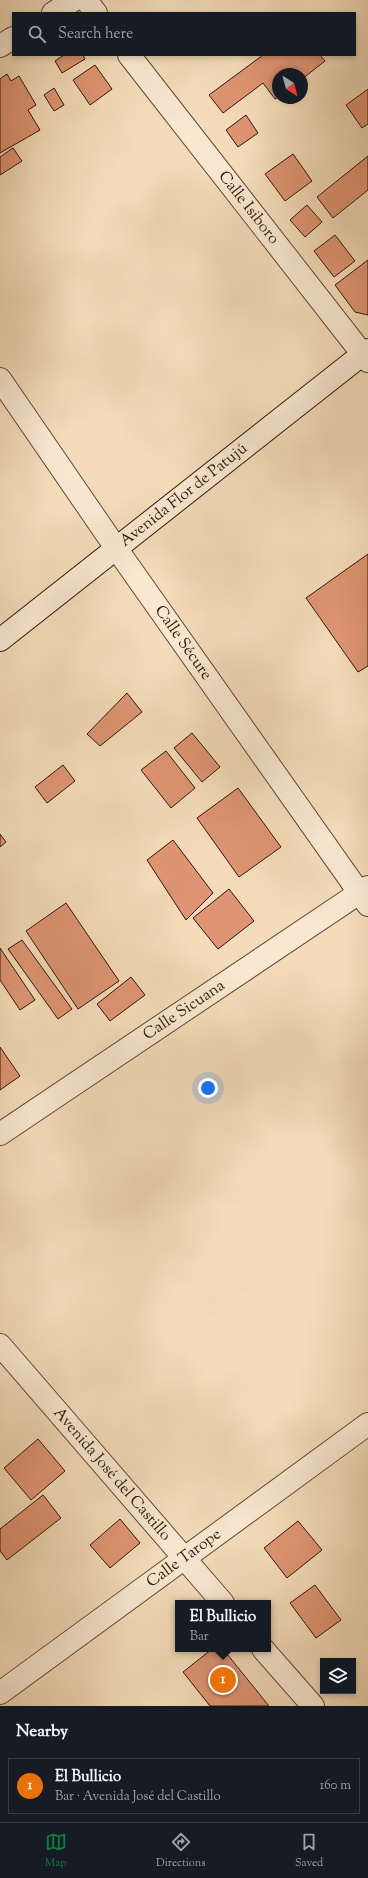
<!DOCTYPE html>
<meta charset="utf-8">
<style>
:root{--surface:#171b24;--page:#20242c;--text:#f1f3f6;--muted:#9ea1a6;--line:#363941;--accent:#0b8043}
body{margin:0;font-family:"Sorts Mill Goudy",serif;background:var(--page);color:var(--text)}
.controls{position:absolute;right:12px;bottom:12px;display:grid;overflow:hidden;border-radius:0px;box-shadow:0 2px 6px #0003}
.controls button{width:36px;height:36px;display:grid;place-items:center;padding:0;border:0;border-bottom:1px solid var(--line);background:var(--surface);color:var(--text);font:20px sans-serif}
.compass{position:absolute;left:272px;top:68px;width:36px;height:36px;border-radius:50%;background:var(--surface);box-shadow:0 2px 6px #0003;rotate:144deg}
.you{position:absolute;left:208px;top:1088px;width:14px;height:14px;margin:-10px;border:3px solid #fff;border-radius:50%;background:#1a73e8;box-shadow:0 0 0 6px #1a73e833}
.badge{display:grid;place-items:center;width:26px;height:26px;border-radius:50%;background:var(--accent);color:#fff;font-size:13px;font-weight:700}
.pin{position:absolute;translate:-50% -50%;border:2px solid #fff;box-shadow:0 1px 4px #0006}
.popup{position:absolute;left:175px;top:1600px;width:96px;height:52px;box-sizing:border-box;display:grid;place-content:center;border-radius:0px;background:var(--surface);filter:drop-shadow(0 1px 3px #0005);font-size:13px;white-space:nowrap;color:var(--muted)}
.popup b{font-size:15px;color:var(--text)}
.popup::after{content:'';position:absolute;left:50%;top:100%;margin-left:-8px;border:8px solid transparent;border-top-color:var(--surface)}
.list{margin:0;padding:0;list-style:none}
h2{display:flex;justify-content:space-between;align-items:center;height:52px;margin:0;padding:0 16px;font-size:17px}
h2 small{font-size:13px;font-weight:400;color:var(--muted)}
.list li{display:grid;grid-template-columns:26px 1fr auto;gap:12px;align-items:center;box-sizing:border-box;height:56px;margin:0 8px 8px;padding:0 8px;border:1px solid var(--line);border-radius:0px}
.list b{display:block;font-size:15px;white-space:nowrap}
.list p{margin:0;font-size:13px;white-space:nowrap;color:var(--muted)}
.list em{font-size:13px;font-style:normal;color:var(--muted)}
.icon{flex:none;width:22px;height:22px;fill:none;stroke:currentColor;stroke-width:2;stroke-linecap:round;stroke-linejoin:round}
.map{position:relative;flex:none;width:368px;height:1706px;overflow:hidden}
.search{position:absolute;background:var(--surface);box-shadow:0 2px 6px #0003;left:12px;right:12px;top:12px;height:44px;display:flex;align-items:center;gap:10px;box-sizing:border-box;padding:0 14px;border-radius:0px;color:var(--muted);font-size:15px}
.sheet{height:116px;background:var(--surface)}
nav{display:flex;justify-content:space-around;align-items:center;box-sizing:border-box;height:56px;border-top:1px solid var(--line);background:var(--surface);font-size:11px;color:var(--muted)}
nav a{display:grid;justify-items:center;gap:2px}
nav .on{color:var(--accent)}
.map>svg:first-child{display:block}
</style>
<div class="map">
<svg width="368" height="1706" viewBox="0 0 368 1706">
<rect width="100%" height="100%" fill="#f4dcba"/>
<filter id="stains"><feTurbulence type="fractalNoise" baseFrequency=".005" numOctaves="4"/><feColorMatrix values="0 0 0 0 .2 0 0 0 0 .09 0 0 0 0 .02 0 0 0 .5 -.17"/></filter>
<radialGradient id="worn" r=".72"><stop offset=".6" stop-color="#630" stop-opacity="0"/><stop offset="1" stop-color="#630" stop-opacity=".3"/></radialGradient>
<g fill="#df9573" stroke="#321607">
<polygon points="64,55 83,55 85,59 62,73 55,61"/>
<polygon points="263,55 320,55 325,61 302,79 302,74 278,74 278,97 275,99 263,83 223,113 209,95"/>
<polygon points="95,65 112,89 90,105 73,80"/>
<polygon points="7,74 11,81 19,76 36,105 28,110 40,130 0,153 0,79"/>
<polygon points="54,88 64,105 54,111 44,95"/>
<polygon points="368,89 368,124 362,128 346,105"/>
<polygon points="246,115 258,133 238,147 226,130"/>
<polygon points="13,148 22,161 0,175 0,157"/>
<polygon points="293,154 312,181 285,201 265,174"/>
<polygon points="368,156 368,190 333,218 317,197"/>
<polygon points="307,205 322,222 305,237 290,220"/>
<polygon points="335,235 355,261 334,277 314,251"/>
<polygon points="368,260 368,315 355,312 335,285"/>
<polygon points="368,554 368,666 358,672 306,598"/>
<polygon points="127,693 142,712 100,746 87,734"/>
<polygon points="192,733 220,767 202,782 174,748"/>
<polygon points="166,751 195,788 171,808 141,770"/>
<polygon points="63,765 75,781 47,803 35,787"/>
<polygon points="238,788 281,847 239,877 197,818"/>
<polygon points="0,834 6,842 0,847"/>
<polygon points="173,840 213,893 186,920 147,860"/>
<polygon points="229,889 254,921 218,949 193,918"/>
<polygon points="66,903 119,981 78,1009 26,931"/>
<polygon points="22,940 72,1009 58,1019 8,949"/>
<polygon points="0,948 35,1000 20,1010 0,980"/>
<polygon points="131,977 145,995 110,1021 97,1004"/>
<polygon points="0,1047 20,1076 0,1090"/>
<polygon points="38,1439 65,1471 31,1500 4,1468"/>
<polygon points="43,1495 61,1518 7,1560 0,1551 0,1529"/>
<polygon points="120,1519 140,1543 110,1568 90,1545"/>
<polygon points="298,1521 322,1550 287,1578 264,1548"/>
<polygon points="315,1585 341,1620 316,1638 290,1603"/>
<polygon points="212,1649 223,1649 269,1706 210,1706 183,1672"/>
</g>
<g fill="none" stroke-linecap="round" stroke-linejoin="round">
<defs>
<g id="street">
<polyline points="86,0 96,13"/>
<polyline points="53,13 74,0"/>
<polyline points="0,46 13,38"/>
<path id="s1" d="M129,55L368,361"/>
<path id="s2" d="M0,379L116,548L368,905"/>
<path id="s3" d="M0,1134L368,887"/>
<path id="s4" d="M0,1345L223,1603"/>
<polyline points="263,1649 313,1706"/>
<path id="s5" d="M0,1693L368,1424"/>
</g>
<g id="secondary">
<path id="s6" d="M0,640L368,350"/>
</g>
</defs>
<use href="#street" stroke="#624834" stroke-width="24"/>
<use href="#secondary" stroke="#321607" stroke-width="24"/>
<use href="#street" stroke="#f8e8d2" stroke-width="22"/>
<use href="#secondary" stroke="#f8e8d2" stroke-width="22"/>
</g>
<g text-anchor="middle" dominant-baseline="central" stroke-width="3.5" stroke-linejoin="round" paint-order="stroke">
<g font-size="16" fill="#321607" stroke="#f8e8d2">
<text stroke="none"><textPath href="#s1" startOffset="194">Calle Isiboro</textPath></text>
<text stroke="none"><textPath href="#s6" startOffset="234">Avenida Flor de Patujú</textPath></text>
<text stroke="none"><textPath href="#s2" startOffset="321">Calle Sécure</textPath></text>
<text stroke="none"><textPath href="#s3" startOffset="222">Calle Sicuana</textPath></text>
<text stroke="none"><textPath href="#s4" startOffset="171">Avenida José del Castillo</textPath></text>
<text stroke="none"><textPath href="#s5" startOffset="228">Calle Tarope</textPath></text>
</g>
</g>
<rect width="100%" height="100%" filter="url(#stains)"/>
<rect width="100%" height="100%" fill="url(#worn)"/>
</svg>
<div class="controls">
<button><svg class="icon" aria-label="layers" viewBox="0 0 24 24"><path d="M12 4l9 5-9 5-9-5zM3 14l9 5 9-5"/></svg></button>
</div>
<svg class="compass" viewBox="-18 -18 36 36"><path d="M0-13l5 13h-10z" fill="#e53935"/><path d="M0 13l5-13h-10z" fill="#9ea1a6"/></svg>
<div class="you"></div>
<div class="pin badge" style="left:223px;top:1680px;background:#e8710a">1</div>
<div class="popup"><b>El Bullicio</b>Bar</div>
<div class="search"><svg class="icon" aria-label="search" viewBox="0 0 24 24"><circle cx="10" cy="10" r="6"/><path d="M15 15l6 6"/></svg>Search here</div>
</div>
<section class="sheet">
<h2>Nearby<small></small></h2>
<ul class="list">
<li><span class="badge" style="background:#e8710a">1</span><div><b>El Bullicio</b><p>Bar · Avenida José del Castillo</p></div><em>160 m</em></li>
</ul>
</section>
<nav>
<a class="on"><svg class="icon" aria-label="map" viewBox="0 0 24 24"><path d="M3 6l6-2 6 2 6-2v14l-6 2-6-2-6 2zM9 4v14M15 6v14"/></svg>Map</a>
<a><svg class="icon" aria-label="directions" viewBox="0 0 24 24"><path d="M12 3l9 9-9 9-9-9zM9 14v-3h6M13 9l2 2-2 2"/></svg>Directions</a>
<a><svg class="icon" aria-label="saved" viewBox="0 0 24 24"><path d="M7 4h10v16l-5-4-5 4z"/></svg>Saved</a>
</nav>
